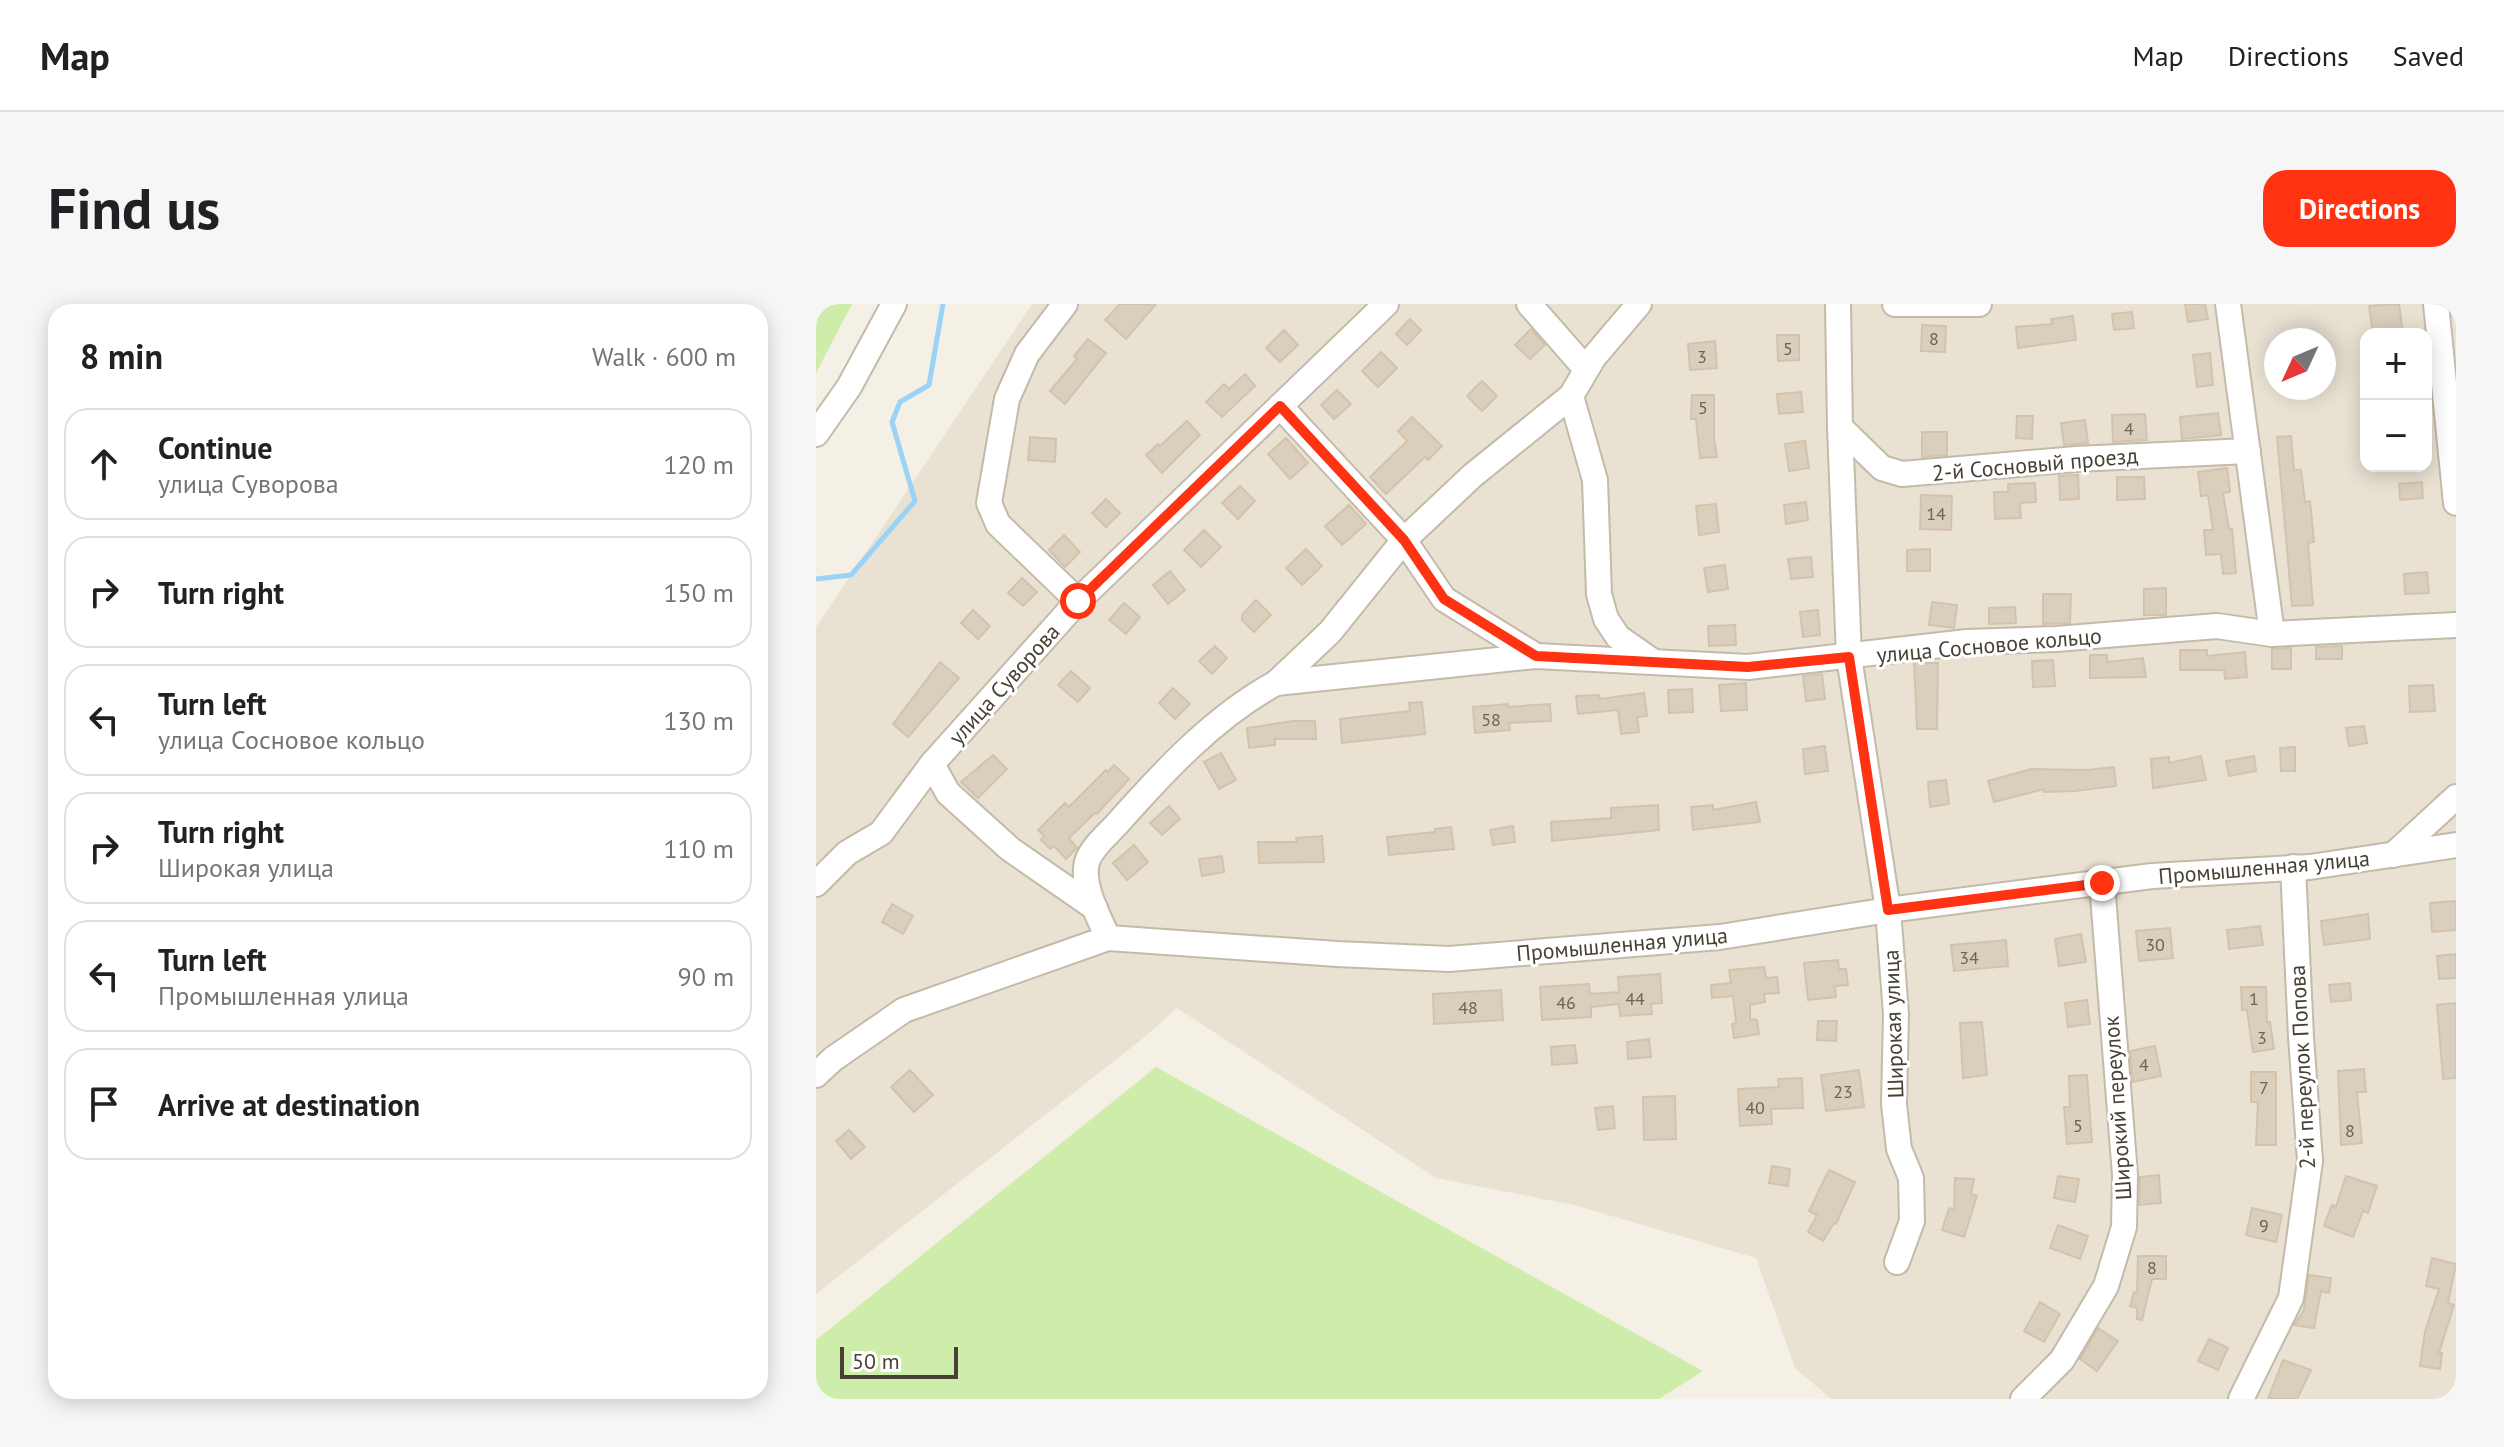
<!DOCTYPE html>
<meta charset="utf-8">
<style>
:root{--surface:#fff;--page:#f6f6f6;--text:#202124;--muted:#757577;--line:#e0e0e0;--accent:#ff3312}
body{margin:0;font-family:"PT Sans",sans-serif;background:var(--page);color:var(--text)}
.controls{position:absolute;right:24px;top:24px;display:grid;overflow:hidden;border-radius:16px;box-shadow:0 4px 20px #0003}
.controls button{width:72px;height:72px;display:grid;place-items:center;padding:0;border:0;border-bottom:2px solid var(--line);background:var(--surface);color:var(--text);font:40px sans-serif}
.compass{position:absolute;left:1448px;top:24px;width:72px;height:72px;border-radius:50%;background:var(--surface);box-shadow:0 4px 20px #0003;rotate:226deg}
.scale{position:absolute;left:24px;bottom:20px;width:118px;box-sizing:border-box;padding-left:8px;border:4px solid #484034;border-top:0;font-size:22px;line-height:28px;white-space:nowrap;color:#484034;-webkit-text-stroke:6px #fff;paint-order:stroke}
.stop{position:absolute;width:24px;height:24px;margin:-18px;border:6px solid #ff3312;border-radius:50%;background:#fff}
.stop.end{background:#ff3312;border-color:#fff;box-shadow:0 2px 8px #0008}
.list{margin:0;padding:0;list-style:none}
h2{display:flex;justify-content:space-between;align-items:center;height:104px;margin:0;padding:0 32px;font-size:34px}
h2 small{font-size:26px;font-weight:400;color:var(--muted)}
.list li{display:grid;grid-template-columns:52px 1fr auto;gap:24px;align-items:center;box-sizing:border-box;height:112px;margin:0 16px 16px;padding:0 16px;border:2px solid var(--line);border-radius:24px}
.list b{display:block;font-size:30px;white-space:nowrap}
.list p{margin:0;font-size:26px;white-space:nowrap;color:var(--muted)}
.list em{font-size:26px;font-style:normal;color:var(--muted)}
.icon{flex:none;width:44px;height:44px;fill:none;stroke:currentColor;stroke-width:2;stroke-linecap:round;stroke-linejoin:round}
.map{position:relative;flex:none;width:1640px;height:1095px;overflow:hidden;border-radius:24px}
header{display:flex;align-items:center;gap:48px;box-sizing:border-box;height:112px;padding:0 40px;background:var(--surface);border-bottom:2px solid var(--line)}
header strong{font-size:38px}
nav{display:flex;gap:44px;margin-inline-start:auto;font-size:28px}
.intro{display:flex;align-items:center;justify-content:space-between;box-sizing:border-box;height:192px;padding:0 48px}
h1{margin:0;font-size:56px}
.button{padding:20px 36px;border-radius:24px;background:var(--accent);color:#fff;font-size:28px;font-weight:700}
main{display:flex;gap:48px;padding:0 48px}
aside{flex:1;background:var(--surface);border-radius:24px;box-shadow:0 4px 20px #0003}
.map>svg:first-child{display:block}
</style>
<header>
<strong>Map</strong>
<nav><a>Map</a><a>Directions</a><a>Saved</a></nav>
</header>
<div class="intro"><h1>Find us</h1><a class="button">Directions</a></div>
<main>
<aside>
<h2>8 min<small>Walk · 600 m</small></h2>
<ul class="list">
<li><svg class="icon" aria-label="ahead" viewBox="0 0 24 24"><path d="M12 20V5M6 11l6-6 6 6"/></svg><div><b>Continue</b><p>улица Суворова</p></div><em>120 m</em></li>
<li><svg class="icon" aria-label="right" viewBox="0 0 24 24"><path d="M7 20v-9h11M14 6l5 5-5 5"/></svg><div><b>Turn right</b></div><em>150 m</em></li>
<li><svg class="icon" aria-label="left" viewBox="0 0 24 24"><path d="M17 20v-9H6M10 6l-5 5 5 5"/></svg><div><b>Turn left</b><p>улица Сосновое кольцо</p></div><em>130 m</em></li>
<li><svg class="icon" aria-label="right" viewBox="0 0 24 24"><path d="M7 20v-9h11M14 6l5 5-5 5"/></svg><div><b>Turn right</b><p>Широкая улица</p></div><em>110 m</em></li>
<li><svg class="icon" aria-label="left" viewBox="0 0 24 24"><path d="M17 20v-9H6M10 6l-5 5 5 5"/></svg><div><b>Turn left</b><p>Промышленная улица</p></div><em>90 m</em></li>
<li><svg class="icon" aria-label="arrive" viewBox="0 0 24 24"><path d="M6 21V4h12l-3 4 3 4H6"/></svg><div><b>Arrive at destination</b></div></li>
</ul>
</aside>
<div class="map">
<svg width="1640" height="1095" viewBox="0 0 1640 1095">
<rect width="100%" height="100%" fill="#f4f0e5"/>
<path fill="#e9e2d3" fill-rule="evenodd" d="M216,0H1640V1095H1015L979,1064L940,954L758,901L620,874L361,704L325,736L0,990V323ZM1550,30H1610V162H1550ZM1460,36H1508V84H1460Z"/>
<g fill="#cfedaa">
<polygon points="0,0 36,0 0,69"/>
<polygon points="340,763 887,1067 843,1095 0,1095 0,1036"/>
</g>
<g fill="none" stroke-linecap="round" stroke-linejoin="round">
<polyline stroke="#9bd3f7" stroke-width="5" points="0,275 35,271 99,197 76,118 84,98 113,81 127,0"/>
</g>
<g fill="#dacebc" stroke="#d3c3ac" stroke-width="2">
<polygon points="304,0 340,0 310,35 289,16"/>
<polygon points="1369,0 1389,0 1392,15 1372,18"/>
<polygon points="1583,0 1587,30 1557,30 1553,2"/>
<polygon points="1316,8 1318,24 1298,26 1296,10"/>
<polygon points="1257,12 1260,36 1202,44 1200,23 1236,20 1235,15"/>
<polygon points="594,15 605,26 591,41 580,30"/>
<polygon points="1106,21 1130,22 1129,48 1105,47"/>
<polygon points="715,25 729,41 714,55 699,41"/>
<polygon points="468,26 482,41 464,58 450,44"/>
<polygon points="961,31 983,31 983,56 962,57"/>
<polygon points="272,35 290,49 249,100 234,87 261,55 258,52"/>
<polygon points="899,37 901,64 874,66 872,40"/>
<polygon points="565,48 581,64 562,83 546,67"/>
<polygon points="1394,49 1397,81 1381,83 1377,51"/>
<polygon points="429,70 439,82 406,113 390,98 408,80 413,85"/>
<polygon points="666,77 681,92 666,107 651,92"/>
<polygon points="521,86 535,100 518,115 505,101"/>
<polygon points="985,88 987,108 963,110 961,90"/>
<polygon points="876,91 898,91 898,134 901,153 884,154 880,115 875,115"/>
<polygon points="1402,109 1405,131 1366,135 1364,113"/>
<polygon points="1329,110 1331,136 1297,138 1296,111"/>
<polygon points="1201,112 1217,112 1216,135 1200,134"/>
<polygon points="596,113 626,142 612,156 609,153 570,190 554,173 591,137 582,127"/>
<polygon points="1269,116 1272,139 1248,141 1245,119"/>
<polygon points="371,117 384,131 346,169 330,151 342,140 344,142"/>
<polygon points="1106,128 1131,128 1131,151 1106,153"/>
<polygon points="1475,132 1478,166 1485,166 1489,198 1494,197 1498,238 1492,239 1497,301 1476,302 1461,133"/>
<polygon points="214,133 240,135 239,158 212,156"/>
<polygon points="470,134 492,159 474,175 452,150"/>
<polygon points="989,137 993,164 973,167 969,140"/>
<polygon points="1411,164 1414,188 1407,189 1413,225 1416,225 1420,269 1407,270 1405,250 1390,251 1388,226 1397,226 1392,191 1385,192 1382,168"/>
<polygon points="1262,171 1263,195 1244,196 1243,172"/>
<polygon points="1301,173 1328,173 1329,195 1301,196"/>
<polygon points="1606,178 1607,194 1584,196 1583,180"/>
<polygon points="1219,179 1220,198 1204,199 1205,214 1179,215 1178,188 1192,188 1192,180"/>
<polygon points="424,182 439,197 422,215 406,199"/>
<polygon points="1105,191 1136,192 1135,226 1104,225"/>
<polygon points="290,195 304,209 290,223 276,209"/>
<polygon points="990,198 992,216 970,220 968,201"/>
<polygon points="900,200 903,228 883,231 880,202"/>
<polygon points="533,201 550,220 526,241 509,222"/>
<polygon points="388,226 405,243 385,263 368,246"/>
<polygon points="248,231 264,248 249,263 233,246"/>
<polygon points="490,245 506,262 486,281 470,264"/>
<polygon points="1114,245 1114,267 1091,267 1091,246"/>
<polygon points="995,253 997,273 975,275 972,255"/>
<polygon points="909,261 912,285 892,288 888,264"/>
<polygon points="354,267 369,286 352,300 337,281"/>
<polygon points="1611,268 1613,289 1589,290 1588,270"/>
<polygon points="206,274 221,288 207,302 192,289"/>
<polygon points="1350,284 1350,311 1328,311 1328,285"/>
<polygon points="1227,290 1255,290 1254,319 1227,320"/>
<polygon points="440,296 455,311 438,328 426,316 426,311"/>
<polygon points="1116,298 1141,301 1138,324 1113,321"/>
<polygon points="308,299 324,313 310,330 293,316"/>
<polygon points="1199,303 1200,319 1173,320 1173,304"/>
<polygon points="157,306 174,322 162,335 145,319"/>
<polygon points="1002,306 1004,331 987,333 984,308"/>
<polygon points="919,321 920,341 893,342 892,322"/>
<polygon points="399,342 411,354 396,370 383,357"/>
<polygon points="1526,342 1526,355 1500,355 1500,343"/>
<polygon points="1475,344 1475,365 1456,365 1456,345"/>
<polygon points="1364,346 1391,346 1391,352 1429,348 1431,373 1409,375 1408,366 1364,366"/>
<polygon points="1274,351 1291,351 1291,358 1327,354 1330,373 1274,374"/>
<polygon points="1237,356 1239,382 1217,383 1216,357"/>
<polygon points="124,358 143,374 92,433 77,420"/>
<polygon points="1098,359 1122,359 1121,425 1101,425"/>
<polygon points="255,367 274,384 262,398 242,381"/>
<polygon points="1006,370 1009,395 990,397 987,372"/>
<polygon points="930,379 931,406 905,407 903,381"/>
<polygon points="1617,381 1619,407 1594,408 1593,382"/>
<polygon points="357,384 374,400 359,415 343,399"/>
<polygon points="876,385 877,408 853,409 852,386"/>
<polygon points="828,389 831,412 821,413 823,428 805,430 802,406 762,410 760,392 783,391 784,395"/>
<polygon points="606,398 609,430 526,439 524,415 594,407 593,399"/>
<polygon points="692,400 692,403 734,400 735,417 693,419 694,426 659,429 657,403"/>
<polygon points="477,417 499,417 500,435 459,435 459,441 433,444 431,424"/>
<polygon points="1548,422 1551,439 1533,442 1530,424"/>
<polygon points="1009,442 1012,467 989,470 987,445"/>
<polygon points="1479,443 1479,467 1465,467 1464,444"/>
<polygon points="405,449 420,476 403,485 388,458"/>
<polygon points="177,451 191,465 162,494 145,478"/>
<polygon points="1385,452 1390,476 1337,484 1335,455 1353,453 1353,459"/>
<polygon points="1438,452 1440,467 1413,472 1410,457"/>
<polygon points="298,461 313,475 281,510 279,509 253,534 261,544 250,555 238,542 234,545 225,536 228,532 222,526 249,499 253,503 290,466 292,468"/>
<polygon points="1298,463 1300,482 1259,487 1228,488 1228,485 1178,498 1172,477 1215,465 1270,466"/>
<polygon points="1130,476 1133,500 1114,503 1112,478"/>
<polygon points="940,498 944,518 877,526 875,503 897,501 897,506"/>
<polygon points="842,501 843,526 736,537 735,518 795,514 795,504"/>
<polygon points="353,502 364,515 346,531 334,519"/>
<polygon points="697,522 699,538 677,541 674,526"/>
<polygon points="635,523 638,545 573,551 571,533 619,528 619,525"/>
<polygon points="506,532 508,558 443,559 442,538 481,538 480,534"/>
<polygon points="318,541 332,558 311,576 297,559"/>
<polygon points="406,552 408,568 386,572 383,555"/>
<polygon points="1640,597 1640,626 1616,628 1614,599"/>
<polygon points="76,600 97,612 87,630 66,618"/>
<polygon points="1552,610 1554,635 1508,641 1505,617"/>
<polygon points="1444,622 1447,641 1413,645 1411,626"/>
<polygon points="1354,624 1357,654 1323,657 1320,627"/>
<polygon points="1265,630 1270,658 1243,662 1239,635"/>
<polygon points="1190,636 1192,662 1138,667 1135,641"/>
<polygon points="1640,650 1640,674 1623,675 1621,652"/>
<polygon points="1022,656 1023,665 1030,665 1032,681 1019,682 1020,693 992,696 988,659"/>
<polygon points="948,663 950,674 961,673 963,689 948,690 949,698 934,701 934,715 941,716 943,730 918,734 916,720 920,719 917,692 896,694 895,681 915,679 913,666"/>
<polygon points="844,670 846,699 835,700 836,710 804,712 803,700 775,703 775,713 726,716 724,683 773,680 774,690 803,688 802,673"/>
<polygon points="1534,679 1535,696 1515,698 1513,681"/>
<polygon points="1425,683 1450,683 1451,718 1454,718 1458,745 1437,748 1431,706 1426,706"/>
<polygon points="685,686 687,716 618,720 617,690"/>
<polygon points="1271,696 1274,720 1252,723 1249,699"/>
<polygon points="1640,699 1640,774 1627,775 1621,701"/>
<polygon points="1002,717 1021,717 1020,737 1001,736"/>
<polygon points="1166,718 1171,771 1147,774 1144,719"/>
<polygon points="833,735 835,753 812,755 811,738"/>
<polygon points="759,741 761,759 736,761 735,743"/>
<polygon points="1339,742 1345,772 1317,778 1314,747"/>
<polygon points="1548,765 1550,788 1541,788 1546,839 1525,841 1522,767"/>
<polygon points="94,766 117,791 98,808 75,783"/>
<polygon points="1043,766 1048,803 1010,807 1005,771"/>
<polygon points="1435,768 1460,768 1460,841 1440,841 1442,798 1435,798"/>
<polygon points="1271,771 1276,838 1251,840 1248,803 1254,803 1253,772"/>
<polygon points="986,774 987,804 955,805 956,820 924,822 922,785 963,783 962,775"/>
<polygon points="859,792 860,835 828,836 827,793"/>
<polygon points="797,802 799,824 782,826 779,804"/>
<polygon points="33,826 49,843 35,855 20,837"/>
<polygon points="956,862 974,865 972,882 953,879"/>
<polygon points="1013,866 1039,878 1020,920 1018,919 1007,937 992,928 1001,911 993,907"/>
<polygon points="1343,871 1345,899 1323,901 1324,873"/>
<polygon points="1242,872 1263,875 1259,898 1238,894"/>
<polygon points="1530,872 1561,882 1552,909 1547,907 1537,933 1508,922 1516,901 1520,903"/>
<polygon points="1139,874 1158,875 1155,890 1161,892 1148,933 1126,926 1133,904 1138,906"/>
<polygon points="1436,904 1466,911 1460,938 1430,931"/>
<polygon points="1242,921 1272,932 1264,955 1234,944"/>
<polygon points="1322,952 1350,952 1350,975 1336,975 1326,1016 1321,1015 1321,1004 1314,1002 1318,988 1321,989"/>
<polygon points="1616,954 1640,960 1632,999 1638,1001 1623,1049 1626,1049 1624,1065 1604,1062 1609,1028 1623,985 1610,982"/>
<polygon points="1493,971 1515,974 1513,989 1505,987 1498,1024 1478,1021 1488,1006"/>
<polygon points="1224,998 1244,1010 1228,1038 1208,1027"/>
<polygon points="1282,1024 1302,1037 1281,1067 1264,1055"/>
<polygon points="1393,1035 1412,1044 1402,1066 1382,1057"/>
<polygon points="1467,1056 1495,1066 1481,1095 1452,1095"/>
</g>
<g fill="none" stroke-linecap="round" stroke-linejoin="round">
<defs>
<g id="minor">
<polyline points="249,0 211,50 191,95 173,199 182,220 262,297"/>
<polyline points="713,0 770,65"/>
<polyline points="1022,0 1024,123 1033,353 1072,606 1080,710 1078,800 1083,845 1095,874 1096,917 1081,958"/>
<polyline points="1079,0 1163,0"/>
<polyline points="1412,0 1456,330"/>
<polyline points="1620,0 1640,199"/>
<polyline points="755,92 779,176 783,290 790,315 802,333 835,356"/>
<polyline points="464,102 588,236 628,295 720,352"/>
<polyline points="1024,123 1066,164 1086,170 1260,155 1432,147"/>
<polyline points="0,130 33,83 78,0"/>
<polyline points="460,379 514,328 588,236 656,172 755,92 778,53 823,0"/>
<polyline points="1577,551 1640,493"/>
<polyline points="0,580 31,549 65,529 116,460"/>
<polyline points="279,604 194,545 132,489 116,460 262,297 570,0"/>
<path d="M292,634C283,613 265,582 271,558C275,544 292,530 301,520C348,467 398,413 460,379L720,352L932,363L1151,338L1240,335L1401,322L1456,330L1640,321"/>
<polyline points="0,771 17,755 88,706 292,634 521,650 633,655 904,633 1072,606 1336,572 1494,563 1640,541"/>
<polyline points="1207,1095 1246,1056 1290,982 1308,923 1309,871 1286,579"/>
<polyline points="1425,1095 1475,994 1494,857 1485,733 1477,563"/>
</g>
</defs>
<use href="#minor" stroke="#c4baaa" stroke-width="28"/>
<use href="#minor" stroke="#fff" stroke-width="24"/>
</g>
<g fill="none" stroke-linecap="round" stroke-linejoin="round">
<polyline stroke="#ff3312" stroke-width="10" points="262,297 464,102 588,236 628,295 720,352 932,363 1033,353 1072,606 1286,579"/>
</g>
<g text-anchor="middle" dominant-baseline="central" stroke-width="6" stroke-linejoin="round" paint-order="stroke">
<g font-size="18" fill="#6c6456">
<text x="1118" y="34">8</text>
<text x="972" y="44">5</text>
<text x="886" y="52">3</text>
<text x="887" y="103">5</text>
<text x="1313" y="124">4</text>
<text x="1120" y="209">14</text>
<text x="675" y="415">58</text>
<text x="1339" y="640">30</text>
<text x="1153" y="653">34</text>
<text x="819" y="694">44</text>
<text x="1438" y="694">1</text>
<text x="750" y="698">46</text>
<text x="652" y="703">48</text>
<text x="1446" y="733">3</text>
<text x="1328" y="760">4</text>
<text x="1448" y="783">7</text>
<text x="1027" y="787">23</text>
<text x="939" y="803">40</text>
<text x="1262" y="821">5</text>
<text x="1534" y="826">8</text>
<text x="1448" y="921">9</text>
<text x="1336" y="963">8</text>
</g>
<g font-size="22" fill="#484034" stroke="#fff">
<text transform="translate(1219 160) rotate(-5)">2-й Сосновый проезд</text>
<text transform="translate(1173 341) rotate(-5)">улица Сосновое кольцо</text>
<text transform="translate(188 380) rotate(-48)">улица Суворова</text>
<text transform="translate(1448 563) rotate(-5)">Промышленная улица</text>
<text transform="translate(806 640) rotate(-5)">Промышленная улица</text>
<text transform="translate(1077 720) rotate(-92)">Широкая улица</text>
<text transform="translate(1486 763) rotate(-93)">2-й переулок Попова</text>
<text transform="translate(1301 804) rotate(-94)">Широкий переулок</text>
</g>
</g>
</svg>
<div class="controls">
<button>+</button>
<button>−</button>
</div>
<svg class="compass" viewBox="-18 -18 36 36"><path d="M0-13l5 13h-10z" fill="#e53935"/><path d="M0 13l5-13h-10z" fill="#757577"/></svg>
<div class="scale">50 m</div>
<div class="stop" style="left:262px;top:297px"></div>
<div class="stop end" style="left:1286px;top:579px"></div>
</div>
</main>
